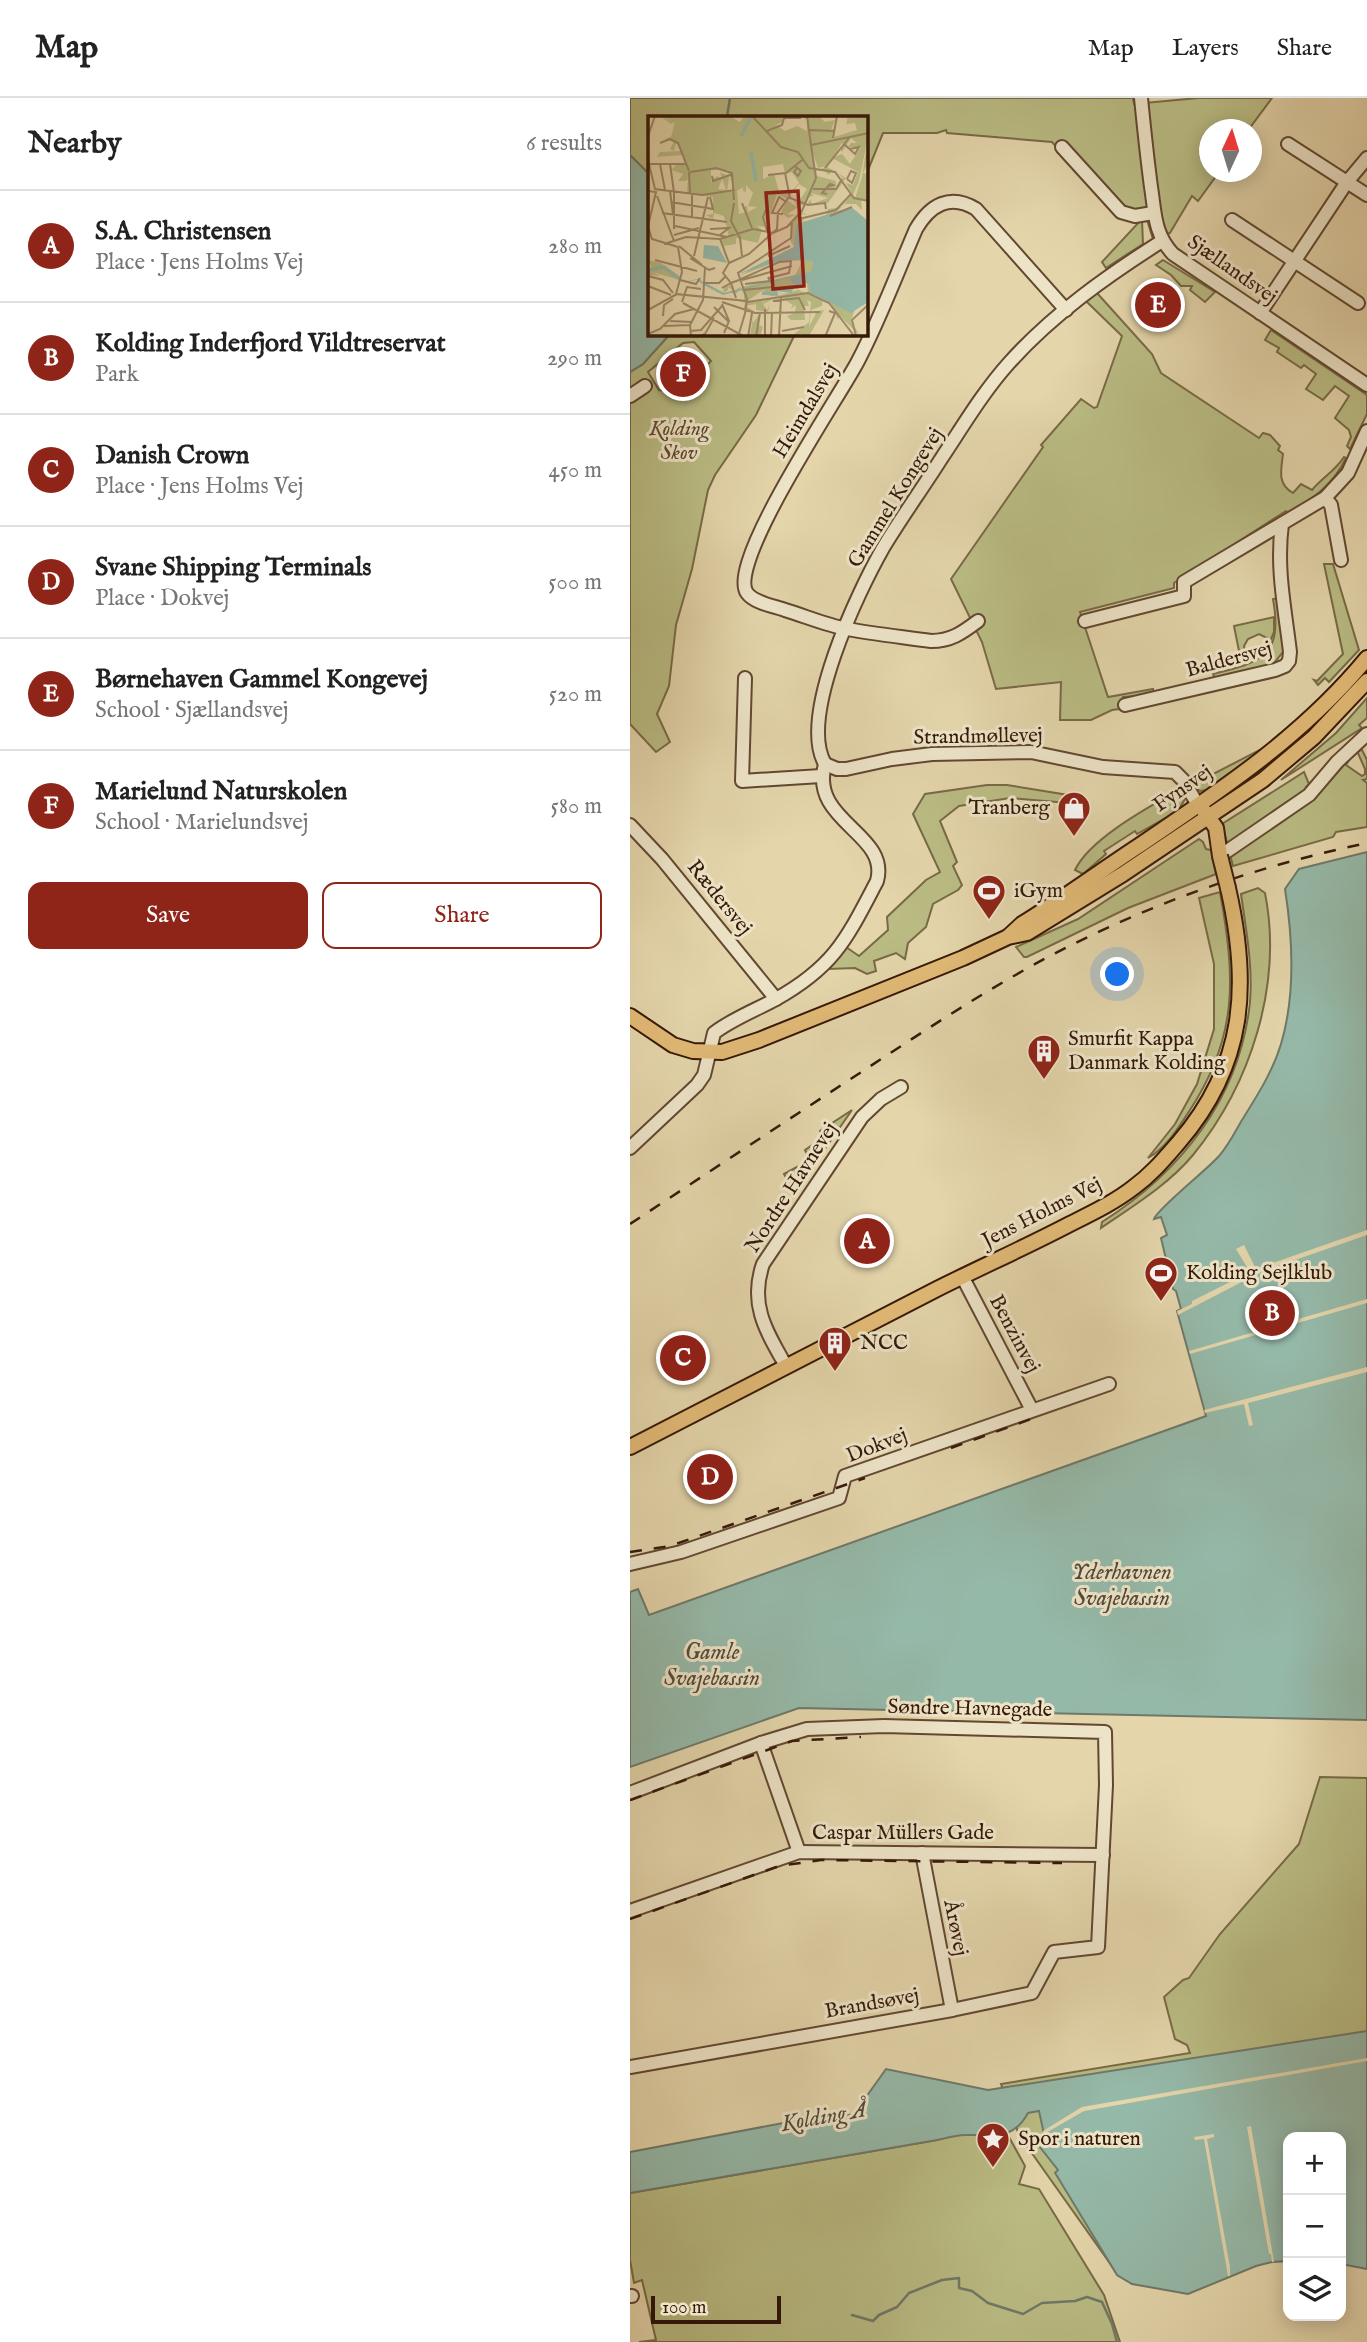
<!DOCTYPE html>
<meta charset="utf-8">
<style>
:root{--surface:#fff;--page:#f2f2f2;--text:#222;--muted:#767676;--line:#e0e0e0;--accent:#8f2418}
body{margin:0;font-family:"IM FELL English",serif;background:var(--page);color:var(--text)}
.controls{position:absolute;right:21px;bottom:21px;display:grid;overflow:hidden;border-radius:14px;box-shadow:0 4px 18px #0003}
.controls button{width:63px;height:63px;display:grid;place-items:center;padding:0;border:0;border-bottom:2px solid var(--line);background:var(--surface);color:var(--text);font:35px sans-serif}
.compass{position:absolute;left:569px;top:21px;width:63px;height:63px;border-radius:50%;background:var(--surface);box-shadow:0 4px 18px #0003;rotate:4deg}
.scale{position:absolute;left:21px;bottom:18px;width:130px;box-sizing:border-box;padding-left:7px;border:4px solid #361808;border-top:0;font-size:19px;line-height:24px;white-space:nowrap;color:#361808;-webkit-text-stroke:5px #ede4c8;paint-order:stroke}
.you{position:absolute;left:488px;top:877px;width:24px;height:24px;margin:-18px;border:5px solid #fff;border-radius:50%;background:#1a73e8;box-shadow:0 0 0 10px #1a73e833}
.badge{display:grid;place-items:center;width:46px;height:46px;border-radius:50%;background:var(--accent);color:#fff;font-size:23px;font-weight:700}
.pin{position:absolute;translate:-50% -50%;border:4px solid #fff;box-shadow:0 2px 7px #0006}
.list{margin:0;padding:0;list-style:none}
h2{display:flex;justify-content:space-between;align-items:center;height:91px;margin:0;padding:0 28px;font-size:30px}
h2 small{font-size:23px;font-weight:400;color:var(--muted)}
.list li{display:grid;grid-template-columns:46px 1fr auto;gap:21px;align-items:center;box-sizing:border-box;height:112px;padding:0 28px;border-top:2px solid var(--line)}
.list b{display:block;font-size:26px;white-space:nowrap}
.list p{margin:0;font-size:23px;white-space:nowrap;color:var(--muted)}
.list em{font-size:23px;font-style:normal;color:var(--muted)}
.actions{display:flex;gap:14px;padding:21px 28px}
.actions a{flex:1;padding:16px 0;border:2px solid var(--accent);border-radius:14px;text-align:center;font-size:24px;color:var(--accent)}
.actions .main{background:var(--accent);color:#fff}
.icon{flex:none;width:38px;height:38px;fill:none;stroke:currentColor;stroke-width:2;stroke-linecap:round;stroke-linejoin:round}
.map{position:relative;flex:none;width:737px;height:2244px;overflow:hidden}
header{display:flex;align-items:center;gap:42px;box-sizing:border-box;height:98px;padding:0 35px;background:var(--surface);border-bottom:2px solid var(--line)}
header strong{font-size:33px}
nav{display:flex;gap:38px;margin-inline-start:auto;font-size:24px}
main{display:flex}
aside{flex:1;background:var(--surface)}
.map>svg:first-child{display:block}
</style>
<header>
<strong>Map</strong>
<nav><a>Map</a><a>Layers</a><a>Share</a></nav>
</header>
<main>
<aside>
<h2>Nearby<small>6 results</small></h2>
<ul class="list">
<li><span class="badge">A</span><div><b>S.A. Christensen</b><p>Place · Jens Holms Vej</p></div><em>280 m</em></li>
<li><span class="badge">B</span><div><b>Kolding Inderfjord Vildtreservat</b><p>Park</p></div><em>290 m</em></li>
<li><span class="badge">C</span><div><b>Danish Crown</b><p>Place · Jens Holms Vej</p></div><em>450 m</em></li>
<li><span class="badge">D</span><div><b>Svane Shipping Terminals</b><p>Place · Dokvej</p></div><em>500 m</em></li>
<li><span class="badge">E</span><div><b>Børnehaven Gammel Kongevej</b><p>School · Sjællandsvej</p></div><em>520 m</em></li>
<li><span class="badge">F</span><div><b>Marielund Naturskolen</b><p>School · Marielundsvej</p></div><em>580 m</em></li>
</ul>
<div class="actions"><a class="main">Save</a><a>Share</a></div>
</aside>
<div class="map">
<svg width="737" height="2244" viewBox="0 0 737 2244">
<rect width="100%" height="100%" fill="#e4d5ab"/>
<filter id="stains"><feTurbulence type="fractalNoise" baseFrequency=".00286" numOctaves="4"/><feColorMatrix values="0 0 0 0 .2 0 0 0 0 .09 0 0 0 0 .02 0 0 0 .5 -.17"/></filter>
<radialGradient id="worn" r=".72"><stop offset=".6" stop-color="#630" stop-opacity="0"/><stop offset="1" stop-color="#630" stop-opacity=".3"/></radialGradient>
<g fill="#babc84" stroke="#786a46" stroke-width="2" fill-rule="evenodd">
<polygon points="0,0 503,0 504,6 568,0 642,0 619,31 580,32 580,74 589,74 568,103 562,98 540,135 523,141 517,122 512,122 513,146 476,170 472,164 511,122 488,118 422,44 317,35 316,32 307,35 253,35 236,77 236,19 19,19 19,76 0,57"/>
<polygon points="533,162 585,194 575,204 560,192 562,188 551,188 541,177 526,167"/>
<path d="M467,195L522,256L531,275L629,340L633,335L640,337L650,348L648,352L653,356C651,372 647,386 663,395L671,386L682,392C692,380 705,373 714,359L716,360C704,386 683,401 658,415L656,413L544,485V490L450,514L478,599L523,591L524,599C513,600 504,597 493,599L489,611L482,612L461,622H430L431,584L366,591L352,544L321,481L413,349L411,347L451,301L464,310L467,309L492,238L456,203Z"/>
<polygon points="641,232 737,297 737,316 720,351 717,348 721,339 719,332 705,320 719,298 705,288 693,302 676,291 686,276 674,267 671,270 647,254 649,250 635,242"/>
<path d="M40,236H165L126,317L85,377L78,392L62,471L46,527L39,588L27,616L40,644L26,654L0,626V274L13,266ZM64,244L81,263L51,295L29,292L18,274L53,245Z"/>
<polygon points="694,466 703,466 729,552 699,584 695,580 688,587 684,582 687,583 713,556"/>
<path d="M649,500L656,550L641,569L586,583L583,576C632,564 653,558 643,501Z"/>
<polygon points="644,519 644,534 639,546 637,540 629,536 618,541 614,548 615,554 609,553 604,528"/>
<polygon points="737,600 737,620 729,627 732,630 651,682 706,635"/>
<polygon points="643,645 576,692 570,693 562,687"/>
<polygon points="732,652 737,662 737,681 733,682 737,685 737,729 706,734 703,739 603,768 592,726 674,674 679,686 676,689 686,699 721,659 716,667 732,678 735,676 735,671 727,653"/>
<polygon points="357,687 377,687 438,697 440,703 438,705 380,700 329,708 310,723 327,764 323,768 332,787 328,792 303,806 296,829 278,845 275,861 266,855 244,863 246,873 237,876 225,870 199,871 216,849 229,858 258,832 257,819 296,782 310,774 283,716 295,696"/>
<path d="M552,690L555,701L548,713L507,736L505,733L474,753L476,756L453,776L445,772C460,740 521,708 552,690Z"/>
<polygon points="569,741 573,744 576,751 581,752 586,776 498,810 397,859 394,859 386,849 448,821"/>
<path d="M628,790L635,795C653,886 621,986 563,1057C538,1087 503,1108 471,1130L472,1124C551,1074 610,1000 620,904C623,868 616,832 611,796Z"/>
<path d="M590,794C605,878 609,937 560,1012C549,1029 536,1050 518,1060L545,1026L567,986L584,931V866L569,800Z"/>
<polygon points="222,1012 164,1095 154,1076 180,1062 175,1052 192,1040 190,1033"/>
<polygon points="690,1679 737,1680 737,2169 711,2039 658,2039 489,2178 389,2037 371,1986 560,1955 557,1947 545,1941 534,1899 553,1882 559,1880 590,1836 669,1746"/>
<polygon points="331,2036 379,2039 395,2068 389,2086 409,2091 474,2197 490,2244 9,2244 26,2242 12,2182 4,2185 0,2162 0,2095 307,2042"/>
</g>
<g fill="#95b9a9" stroke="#6f7969" stroke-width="2">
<polygon points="0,57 19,76 19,236 40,236 13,266 0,274"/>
<path d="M737,754V1622L169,1610L0,1669V1494L8,1491L19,1517L576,1318L547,1213L551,1211L546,1193L543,1191L531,1140L537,1137L531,1119L524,1121C527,1111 578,1071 589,1058C598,1048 605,1034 612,1022C627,998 643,973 651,946C666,896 663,842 655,791L669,771Z"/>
<path d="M737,1933V2171L711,2166V2039H658V2163L642,2164L626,2168L558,2196L502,2186L487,2177L427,2078L425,2075L428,2072L405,2043L414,2036L409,2013L398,2015C382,2044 363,2036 335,2037C326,2037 316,2040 307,2042L0,2095V2054L190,2018L192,2020L227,2016L229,2009L256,1971L358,1992Z"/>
</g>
<g fill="#e4d5ab">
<polygon points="737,1132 737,1137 631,1174 548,1217 547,1213 562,1206 562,1203 620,1174 606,1151 614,1147 626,1171"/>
<polygon points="737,1201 737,1205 560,1256 559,1253"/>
<polygon points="737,1269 737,1274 618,1305 623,1327 619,1328 614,1306 575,1315 574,1312"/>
<polygon points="737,1960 737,1963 454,2013 414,2036 413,2033 452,2009"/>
<polygon points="621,2028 644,2164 642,2164 641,2156 639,2156 617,2029"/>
<polygon points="584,2036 584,2039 577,2041 600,2169 600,2178 598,2178 574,2041 565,2042 564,2039"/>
</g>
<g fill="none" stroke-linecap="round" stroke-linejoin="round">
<g stroke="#6f7969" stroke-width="2.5">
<polyline points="97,19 100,0"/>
<polyline points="222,2217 243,2223 249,2217 267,2209 279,2195 312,2182 329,2180 329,2190 342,2193 358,2205 393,2216 412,2205 445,2203 457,2199 472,2204 482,2226 487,2244"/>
</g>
<defs>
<g id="minor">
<path d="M511,0C514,30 517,59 521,89C525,114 524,136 543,156L737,287"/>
<polyline points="658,46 737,97"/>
<polyline points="432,49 491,114 505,118 523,115"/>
<polyline points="602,122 728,205"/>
<polyline points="630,215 717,84 737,60"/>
<polyline points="0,298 15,288"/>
<polyline points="695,400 701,407 711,462"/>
<path d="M348,523C332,535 321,543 301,543C273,539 244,536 217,531C196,527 175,518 155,512C144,508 124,505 117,495C96,465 210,298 228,263C250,221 267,175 286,131C300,107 320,95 346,111L436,212"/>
<polyline points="455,523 554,498 554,484 695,400 718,375 737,333"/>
<polyline points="115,580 112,683 191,678"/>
<path d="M495,607L645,572L655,568L659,563L660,554C655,511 646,470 652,426"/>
<polyline points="195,666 207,671 216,671 262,661 302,656 401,654 473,669 545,674 553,682 568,707"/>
<polyline points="0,727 32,761 146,901"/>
<polyline points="590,758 679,697 707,664 737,636"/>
<path d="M0,1050L67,987L74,977L84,935C102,921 126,912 146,901C205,868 217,840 247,783C260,735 179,724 195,666C168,619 228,494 253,450C271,420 292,391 311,361C333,328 353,294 379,265C423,216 477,178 532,143"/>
<polyline points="332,1178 402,1312"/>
<path d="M156,1268C136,1233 119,1206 133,1166L232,1019L251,1001L271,989"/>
<polyline points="0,1466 51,1454 209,1400 215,1378 479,1286"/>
<polyline points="131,1645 169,1754"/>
<polyline points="0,1695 131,1645 177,1631 254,1628 475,1634 476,1687 468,1849 424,1854 402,1895 322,1912 0,1969"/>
<polyline points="292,1755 322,1912"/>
<polyline points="0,1813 169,1754 473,1757"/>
<polyline points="0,2198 2,2198"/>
</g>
<g id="major">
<polyline points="574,713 586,730 590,758"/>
<path d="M379,838L392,826C431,802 469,774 507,749C590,693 673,638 737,560"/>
<polyline points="0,918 43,947 63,953 92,954 129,942 333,860 378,839 397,835 493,776 633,682 684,639 737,583"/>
<path d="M0,1349C102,1296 205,1244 307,1191C351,1169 396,1149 440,1126C462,1115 485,1104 504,1089C522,1076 535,1060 549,1044C616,966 620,886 598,790"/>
</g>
</defs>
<use href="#minor" stroke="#624731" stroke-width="16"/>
<use href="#major" stroke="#361808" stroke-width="18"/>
<use href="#minor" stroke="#ede4c8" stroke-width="12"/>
<use href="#major" stroke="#e2ba76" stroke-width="14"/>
<g stroke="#361808" stroke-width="2.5" stroke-dasharray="12 12" stroke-linecap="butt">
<path d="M0,1126C79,1074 159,1021 239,969C311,922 383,874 462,837C550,795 642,765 737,745"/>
<polyline points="321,1350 404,1320"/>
<polyline points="0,1454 40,1448 235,1380"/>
<polyline points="0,1702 162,1643 231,1639"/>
<polyline points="0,1821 149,1768 191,1762 432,1765"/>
</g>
<defs>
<polyline id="major-bridge" points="590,758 598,790"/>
</defs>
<use href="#major-bridge" stroke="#361808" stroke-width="18" stroke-linecap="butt"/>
<use href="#major-bridge" stroke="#e2ba76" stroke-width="14"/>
</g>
<defs>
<symbol id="shop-pin" viewBox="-11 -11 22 30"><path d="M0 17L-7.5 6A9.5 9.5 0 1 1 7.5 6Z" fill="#8f2418" stroke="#ede4c8"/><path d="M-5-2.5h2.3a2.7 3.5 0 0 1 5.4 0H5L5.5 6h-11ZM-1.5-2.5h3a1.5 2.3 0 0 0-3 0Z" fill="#fff"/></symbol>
<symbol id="stadium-pin" viewBox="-11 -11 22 30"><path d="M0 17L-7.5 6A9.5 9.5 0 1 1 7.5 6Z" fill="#8f2418" stroke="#ede4c8"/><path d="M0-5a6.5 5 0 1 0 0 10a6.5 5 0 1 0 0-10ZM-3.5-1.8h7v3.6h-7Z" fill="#fff"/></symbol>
<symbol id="building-pin" viewBox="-11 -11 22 30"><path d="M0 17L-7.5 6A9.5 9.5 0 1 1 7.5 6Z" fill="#8f2418" stroke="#ede4c8"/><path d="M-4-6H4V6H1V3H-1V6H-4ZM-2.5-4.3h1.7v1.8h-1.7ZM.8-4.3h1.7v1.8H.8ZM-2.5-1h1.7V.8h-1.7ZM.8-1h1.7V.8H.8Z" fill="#fff"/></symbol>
<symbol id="sight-pin" viewBox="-11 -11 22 30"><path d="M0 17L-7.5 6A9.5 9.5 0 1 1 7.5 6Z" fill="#8f2418" stroke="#ede4c8"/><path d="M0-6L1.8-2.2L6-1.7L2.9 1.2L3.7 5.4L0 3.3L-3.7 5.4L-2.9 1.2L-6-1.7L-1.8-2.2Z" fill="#fff"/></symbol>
</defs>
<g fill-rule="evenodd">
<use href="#shop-pin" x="425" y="691" width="38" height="52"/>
<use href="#stadium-pin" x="340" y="774" width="38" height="52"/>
<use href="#building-pin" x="395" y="934" width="38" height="52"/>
<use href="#stadium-pin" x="512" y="1156" width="38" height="52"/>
<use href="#building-pin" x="186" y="1226" width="38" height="52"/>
<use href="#sight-pin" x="344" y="2022" width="38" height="52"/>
</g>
<g text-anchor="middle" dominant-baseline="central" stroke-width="6" stroke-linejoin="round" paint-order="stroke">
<g font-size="21" fill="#361808" stroke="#ede4c8">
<text transform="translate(602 172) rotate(35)">Sjællandsvej</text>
<text transform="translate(176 313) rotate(-59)">Heimdalsvej</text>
<text transform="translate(266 400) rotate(-58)">Gammel Kongevej</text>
<text transform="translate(599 562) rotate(-15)">Baldersvej</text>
<text transform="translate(348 639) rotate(-1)">Strandmøllevej</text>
<text transform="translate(553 691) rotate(-35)">Fynsvej</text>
<text transform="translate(89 800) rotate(51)">Rædersvej</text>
<text transform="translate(162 1090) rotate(-57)">Nordre Havnevej</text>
<text transform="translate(412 1115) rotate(-27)">Jens Holms Vej</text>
<text transform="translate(384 1236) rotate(62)">Benzinvej</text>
<text transform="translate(247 1348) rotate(-21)">Dokvej</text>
<text transform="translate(340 1611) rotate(1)">Søndre Havnegade</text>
<text x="273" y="1735">Caspar Müllers Gade</text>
<text transform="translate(325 1830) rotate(79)">Årøvej</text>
<text transform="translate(242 1906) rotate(-10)">Brandsøvej</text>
</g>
<g font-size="21" font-style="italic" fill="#5e492d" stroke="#ede4c8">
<text x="49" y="331">Kolding<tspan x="49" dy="24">Skov</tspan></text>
</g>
<g font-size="21" fill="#361808" stroke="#ede4c8" text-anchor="start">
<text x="420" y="710" text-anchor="end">Tranberg</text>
<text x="384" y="793">iGym</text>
<text x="438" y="941">Smurfit Kappa<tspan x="438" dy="24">Danmark Kolding</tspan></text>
<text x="556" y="1175">Kolding Sejlklub</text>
<text x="230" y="1245">NCC</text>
<text x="388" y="2041">Spor i naturen</text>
</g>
<g font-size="23" font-style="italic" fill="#524838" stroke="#ede4c8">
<text x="492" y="1474">Yderhavnen<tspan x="492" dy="26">Svajebassin</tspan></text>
<text x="82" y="1554">Gamle<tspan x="82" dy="26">Svajebassin</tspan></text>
<text transform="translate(194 2019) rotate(-10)">Kolding Å</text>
</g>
</g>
<g transform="translate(18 18)">
<rect width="220" height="220" fill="#e4d5ab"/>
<path d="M12,0H15L23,6L17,0H82L92,6L96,0L142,1L128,9L137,15L149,10L159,15V4L153,0H171L177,6L187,4L183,14L187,12L186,21L209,14L207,7L198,8L200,0H220V47L215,57L220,58V85H213L214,94L208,88H197L193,92L187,96L178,99L180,93L194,91L203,79L207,82L214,61L220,21L211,65L205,79L198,67L205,69L210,56L186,43L179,51L185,54L181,59L174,53L178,50L170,52L162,28L169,60L188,65L187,73L195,62L189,57L198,62L180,87L159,89L162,83L164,88L180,82L163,77L166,80L160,81L153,96L160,99L154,98L151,102L156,105L149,107L185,100L203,91L220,105V186L207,193L203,205L212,220L190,198L191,203L189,202L183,188L174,181L160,177L159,167L145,168L142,175L127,173L129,178L136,177L123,180L115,174L98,186L116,184L114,187L119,183L150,174L175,183L174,190L163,194L161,211L169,195L176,194L161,220L145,219L161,206L163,186L159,184L161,190H156L157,204H143L139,200L147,197L148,189L142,193L145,189L131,180L115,188L119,194L122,188L120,196L108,194V188L98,190L106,195L105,207L112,197L109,215L111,209L115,211L112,220H102L106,197L95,194L97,187L88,184H96V178L92,172L89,177H79L85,174L80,171V174L75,177L76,172L82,169L86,175L92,171L96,175L94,171L147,159L155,144L130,145L91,160L146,131L142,124L145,109L137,112L156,90L151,88L149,92L139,98L147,99L140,102L133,96L139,84L149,91L146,85L150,87L159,73L151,68L139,83L129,78L118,111L109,110L114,114L110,127L88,122V128L76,130L80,137L71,122L81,121L76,100L66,97L65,103L58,99L65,98V81L39,77L40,63L38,65H30L35,58L23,54L28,49H17L36,47L35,39L9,41L12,36L33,35L28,27L26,35L22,33L26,26L16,23L23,21L27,6L23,8ZM203,22L209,27H203L200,31H213L202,48L194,38L186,41L193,28L197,27L192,33L194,36ZM135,48L137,58L144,56L151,67L144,75H131L126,58L115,63V51ZM63,54H80L87,77L79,75L81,62H78L82,61L72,56L78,74L70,73L74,63L69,60L63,66ZM98,69L105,77L100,90L109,91L100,96L99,90L94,92L98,96L91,98L89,75L95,71V75L98,76ZM0,144L13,147L32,164L4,156L12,160L0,159V151L4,152Z" fill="#babc84" fill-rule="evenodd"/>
<path d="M203,91L220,105V186L203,197L163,177L160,167L146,169L141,162L75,179L56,169L49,164L39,165L50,163L76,177L164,155L165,145L155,144L130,145L91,158L146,131L149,108ZM56,129L70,130L79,147L55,142Z" fill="#95b9a9"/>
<path fill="none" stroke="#95b9a9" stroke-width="3.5" d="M93,20L103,1M103,36L108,65M0,154L16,151L32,163M114,177L128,178L127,173L142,175L145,170"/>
<path fill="none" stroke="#9e896a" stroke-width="2" d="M104,0L133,31L150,36L161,52L187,56L206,82L221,85M159,0L163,29M162,14L187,15M119,15L134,9L136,2H153M0,20L7,0M185,22L189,0M12,27L22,23L30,27L41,55M196,28L207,38L211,31L202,33M163,29L221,17M0,44L7,73L54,79L87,74M1,48H38M12,48L17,74M22,48L26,76M147,50L153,55L150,60L146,56L149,52M68,52L84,57L86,84M177,52L201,22M41,56L42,78M42,56L69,52M137,57L142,82L160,89L177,87L178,93M120,59L138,57L154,44M64,60L65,65L85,58M199,63L203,55L208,57L204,67L199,63M165,73H188L194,63M0,75L8,76L0,110M22,75L25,98M26,76V113M179,78L174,77L182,68L185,69L181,70M9,80L26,125M23,86L65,93L62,81M86,87L83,105L92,122L94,140M94,87L104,112M14,97L79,106M135,98L124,97L131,81L137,85M182,100L204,91M44,102V79M151,103L188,94L203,78M27,110L79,121M0,111L4,123L30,131M62,113L81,112L72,119M119,115L115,101L120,89M26,119L51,112M72,123L81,147L75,157L83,167L91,164M16,128L38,121L72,123L105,113L125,117L139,111L154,95L168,62L163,29M31,130L54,149M30,131L34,156L28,178L99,185M46,140L60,81M120,140L142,130M42,142L61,154L67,152M7,144L49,155M81,147L101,138L129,113L130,96L141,81M0,160L15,164L25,177M32,164L48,168L52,162M91,164L131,146L143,145L141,157L121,162M94,164L144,150M55,167H71L77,161M97,168L122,165L120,161M0,170L23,179M74,172L83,167L88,182M95,174L125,171M125,185L151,182L157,194M34,186L39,171L53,173M74,186L107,197L172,196M99,186L160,177L181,187L207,221M35,187L97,221M74,188L81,205L76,217M66,191L81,206M117,193V221M0,194L29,178M97,197L99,183L90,157L143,122L144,105M15,200L16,189L25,183M22,205L44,206M16,210L42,209M42,215L53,214L74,190M134,215L156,211M0,218L12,213L27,198L46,193M131,220L133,182M208,220L204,204L221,188M43,221L42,209L55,184L57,152M48,221L57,218L66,202M90,221L98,194M100,221L104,197M108,221L112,197M123,221L124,196M177,221L187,197L181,195"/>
<path fill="#8f2418" fill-opacity="0.15" stroke="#8f2418" stroke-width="3.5" d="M150,75L156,170L125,173L118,77Z"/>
<rect width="220" height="220" fill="none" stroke="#361808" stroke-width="3.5"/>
</g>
<rect width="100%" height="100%" filter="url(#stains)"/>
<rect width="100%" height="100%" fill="url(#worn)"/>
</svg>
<div class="controls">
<button>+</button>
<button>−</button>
<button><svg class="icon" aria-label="layers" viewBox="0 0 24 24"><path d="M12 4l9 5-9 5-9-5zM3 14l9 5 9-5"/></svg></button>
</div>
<svg class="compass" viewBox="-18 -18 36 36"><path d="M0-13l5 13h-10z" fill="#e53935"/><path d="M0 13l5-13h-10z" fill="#767676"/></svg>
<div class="scale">100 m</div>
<div class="you"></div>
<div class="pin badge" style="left:237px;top:1143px">A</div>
<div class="pin badge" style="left:642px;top:1215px">B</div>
<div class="pin badge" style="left:53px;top:1260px">C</div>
<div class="pin badge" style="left:80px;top:1379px">D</div>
<div class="pin badge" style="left:528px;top:207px">E</div>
<div class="pin badge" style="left:53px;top:276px">F</div>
</div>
</main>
